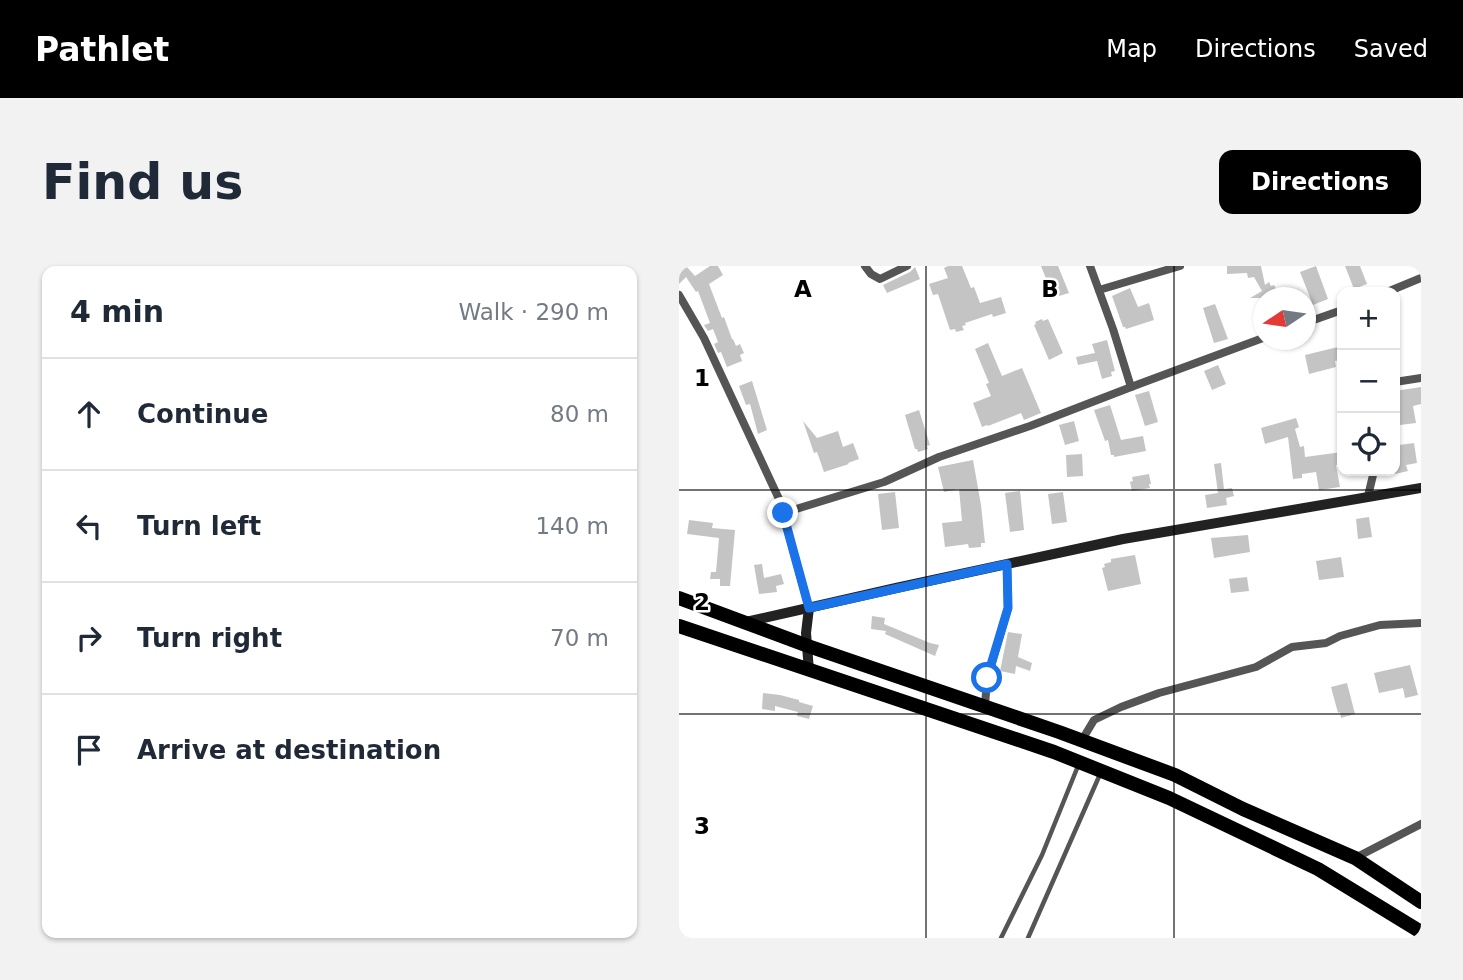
<!DOCTYPE html>
<meta charset="utf-8">
<style>
:root{--surface:#fff;--page:#f2f2f3;--text:#1f2937;--muted:#747a83;--line:#e0e1e3;--accent:#000}
body{margin:0;font-family:"DejaVu Sans",sans-serif;background:var(--page);color:var(--text)}
.controls{position:absolute;right:21px;top:21px;display:grid;overflow:hidden;border-radius:14px;box-shadow:0 2px 5px #0004}
.controls button{width:63px;height:63px;display:grid;place-items:center;padding:0;border:0;border-bottom:2px solid var(--line);background:var(--surface);color:var(--text);font:35px sans-serif}
.compass{position:absolute;left:574px;top:21px;width:63px;height:63px;border-radius:50%;background:var(--surface);box-shadow:0 2px 5px #0004;rotate:257deg}
.stop{position:absolute;width:21px;height:21px;margin:-16px;border:5px solid #1a73e8;border-radius:50%;background:#fff}
.stop.end{background:#1a73e8;border-color:#fff;box-shadow:0 2px 7px #0008}
.list{margin:0;padding:0;list-style:none}
h2{display:flex;justify-content:space-between;align-items:center;height:91px;margin:0;padding:0 28px;font-size:30px}
h2 small{font-size:23px;font-weight:400;color:var(--muted)}
.list li{display:grid;grid-template-columns:46px 1fr auto;gap:21px;align-items:center;box-sizing:border-box;height:112px;padding:0 28px;border-top:2px solid var(--line)}
.list b{display:block;font-size:26px;white-space:nowrap}
.list em{font-size:23px;font-style:normal;color:var(--muted)}
.icon{flex:none;width:38px;height:38px;fill:none;stroke:currentColor;stroke-width:2;stroke-linecap:round;stroke-linejoin:round}
.map{position:relative;flex:none;width:742px;height:672px;overflow:hidden;border-radius:14px}
header{display:flex;align-items:center;gap:42px;box-sizing:border-box;height:98px;padding:0 35px;background:var(--accent);color:#fff}
header strong{font-size:33px}
nav{display:flex;gap:38px;margin-inline-start:auto;font-size:24px}
.intro{display:flex;align-items:center;justify-content:space-between;box-sizing:border-box;height:168px;padding:0 42px}
h1{margin:0;font-size:49px}
.button{padding:18px 32px;border-radius:14px;background:var(--accent);color:#fff;font-size:24px;font-weight:700}
main{display:flex;gap:42px;padding:0 42px}
aside{flex:1;background:var(--surface);border-radius:14px;box-shadow:0 2px 5px #0004}
.map>svg:first-child{display:block}
</style>
<header>
<strong>Pathlet</strong>
<nav><a>Map</a><a>Directions</a><a>Saved</a></nav>
</header>
<div class="intro"><h1>Find us</h1><a class="button">Directions</a></div>
<main>
<aside>
<h2>4 min<small>Walk · 290 m</small></h2>
<ul class="list">
<li><svg class="icon" aria-label="ahead" viewBox="0 0 24 24"><path d="M12 20V5M6 11l6-6 6 6"/></svg><div><b>Continue</b></div><em>80 m</em></li>
<li><svg class="icon" aria-label="left" viewBox="0 0 24 24"><path d="M17 20v-9H6M10 6l-5 5 5 5"/></svg><div><b>Turn left</b></div><em>140 m</em></li>
<li><svg class="icon" aria-label="right" viewBox="0 0 24 24"><path d="M7 20v-9h11M14 6l5 5-5 5"/></svg><div><b>Turn right</b></div><em>70 m</em></li>
<li><svg class="icon" aria-label="arrive" viewBox="0 0 24 24"><path d="M6 21V4h12l-3 4 3 4H6"/></svg><div><b>Arrive at destination</b></div></li>
</ul>
</aside>
<div class="map">
<svg width="742" height="672" viewBox="0 0 742 672">
<rect width="100%" height="100%" fill="#fff"/>
<g fill="#c4c4c4">
<polygon points="0,0 7,0 16,10 31,0 39,0 44,9 30,18 43,52 45,51 53,73 54,73 57,80 61,78 65,87 61,89 63,95 48,101 42,86 39,87 35,78 39,76 34,63 29,65 25,59 31,57 19,25 17,26 7,11 0,18"/>
<polygon points="269,0 283,0 292,22 295,21 301,37 322,31 327,47 314,51 313,48 286,57 287,59 283,60 285,64 277,66 276,63 271,64 259,28 254,29 250,18 269,12 265,2"/>
<polygon points="362,0 379,0 390,27 380,30 379,27 374,30"/>
<polygon points="548,0 582,0 586,19 590,16 592,20 595,19 602,32 571,32 583,25 575,11 569,12 568,7 548,8"/>
<polygon points="637,0 649,33 634,39 621,6"/>
<polygon points="666,0 681,0 688,18 675,23"/>
<polygon points="236,1 241,13 208,27 204,19 231,6"/>
<polygon points="451,22 459,41 470,37 475,54 447,63 446,61 444,61 433,30"/>
<polygon points="536,38 549,73 535,77 524,42"/>
<polygon points="363,53 364,55 369,53 384,87 370,94 355,59 357,58 356,56"/>
<polygon points="428,74 436,105 432,106 433,110 423,113 418,95 399,99 397,91 416,87 413,78"/>
<polygon points="309,77 323,110 343,102 362,147 345,154 342,147 309,160 308,159 303,161 294,137 312,130 307,118 310,117 296,83"/>
<polygon points="663,80 663,94 656,95 657,101 630,108 626,89"/>
<polygon points="539,99 547,118 533,124 525,105"/>
<polygon points="73,115 88,164 79,168 71,138 67,139 60,120"/>
<polygon points="742,121 742,138 734,140 737,157 721,159 716,125"/>
<polygon points="470,125 479,156 466,160 456,129"/>
<polygon points="431,139 442,174 464,170 467,185 435,191 435,189 432,189 429,174 426,175 415,144"/>
<polygon points="240,144 251,179 248,180 249,183 239,186 238,183 236,183 226,149"/>
<polygon points="617,152 620,161 616,163 621,181 625,180 626,191 663,186 663,198 657,199 661,221 640,224 637,206 623,208 623,212 614,213 609,171 586,178 582,162"/>
<polygon points="124,155 138,172 159,165 164,181 174,177 180,193 169,197 170,198 145,206 138,186 135,187"/>
<polygon points="395,155 400,175 386,179 380,159"/>
<polygon points="735,177 738,197 727,199 729,205 716,208 716,186 721,185 720,179"/>
<polygon points="403,188 404,210 388,211 387,189"/>
<polygon points="294,194 302,239 306,277 302,277 302,281 290,282 289,278 266,281 263,257 283,255 280,223 265,226 259,201"/>
<polygon points="542,197 545,223 553,222 555,230 547,232 548,239 528,242 526,229 539,227 535,198"/>
<polygon points="470,208 472,218 470,218 471,222 453,225 451,216 454,215 453,211"/>
<polygon points="341,225 345,264 331,266 326,227"/>
<polygon points="216,226 220,262 203,264 199,228"/>
<polygon points="384,226 388,256 373,258 369,228"/>
<polygon points="690,251 693,271 679,273 677,253"/>
<polygon points="10,254 34,257 33,262 56,264 51,320 41,320 41,313 31,313 32,306 37,306 40,272 8,268"/>
<polygon points="569,269 571,286 535,292 532,272"/>
<polygon points="456,289 462,318 429,325 423,302 426,301 425,298 432,296 432,293"/>
<polygon points="662,291 665,311 640,314 637,295"/>
<polygon points="83,298 85,312 102,308 105,318 97,320 98,326 80,328 75,299"/>
<polygon points="568,311 570,325 552,327 550,313"/>
<polygon points="193,350 206,352 205,358 251,377 260,379 256,390 206,368 207,365 192,363"/>
<polygon points="329,366 343,368 339,391 353,397 351,405 337,400 336,408 321,405"/>
<polygon points="731,399 739,429 726,432 724,422 700,427 695,407"/>
<polygon points="668,417 676,448 662,452 661,446 659,447 652,421"/>
<polygon points="84,427 101,429 120,434 120,436 134,440 130,453 118,450 119,446 96,440 96,445 83,443"/>
</g>
<g fill="none" stroke-linecap="round" stroke-linejoin="round">
<g stroke="#555" stroke-width="4.5">
<polyline points="322,672 363,589 399,500"/>
<polyline points="349,672 422,506"/>
</g>
<g stroke="#555" stroke-width="8">
<polyline points="186,0 192,8 201,13 228,0"/>
<polyline points="411,0 434,63 452,121"/>
<polyline points="420,24 501,0"/>
<polyline points="708,26 742,12"/>
<polyline points="0,29 25,72 100,233 130,342"/>
<polyline points="626,57 663,44"/>
<polyline points="716,116 742,112"/>
<polyline points="689,230 695,205"/>
<polyline points="104,247 205,216 260,191 351,160 460,118 584,72"/>
<polyline points="306,440 308,413 329,342 328,298"/>
<polyline points="403,474 415,454 442,441 480,427 577,401 613,381 647,377 661,370 701,359 742,357"/>
<polyline points="676,592 742,558"/>
</g>
<g stroke="#222" stroke-width="10">
<polyline points="130,342 127,367 130,405"/>
<polyline points="67,356 217,322 444,273 742,222"/>
</g>
<g stroke="#000" stroke-width="14">
<polyline points="0,332 129,380 380,466 496,509 564,543 676,592 742,636"/>
<polyline points="0,360 375,486 490,532 639,603 742,666"/>
</g>
</g>
<g fill="none" stroke-linecap="round" stroke-linejoin="round">
<polyline stroke="#1a73e8" stroke-width="9" points="104,247 130,342 328,298 329,342 308,412"/>
</g>
<path fill="none" stroke="#000" stroke-width="2" stroke-opacity="0.55" d="M247,0V672M495,0V672M0,224H742M0,448H742"/>
<g font-size="23" text-anchor="middle" font-weight="bold" fill="#000" stroke="#fff" stroke-width="5" stroke-linejoin="round" paint-order="stroke">
<text x="124" y="31">A</text>
<text x="371" y="31">B</text>
<text x="23" y="120">1</text>
<text x="23" y="344">2</text>
<text x="23" y="568">3</text>
</g>
</svg>
<div class="controls">
<button>+</button>
<button>−</button>
<button><svg class="icon" aria-label="locate" viewBox="0 0 24 24"><circle cx="12" cy="12" r="6"/><path d="M12 2v4M12 18v4M2 12h4M18 12h4"/></svg></button>
</div>
<svg class="compass" viewBox="-18 -18 36 36"><path d="M0-13l5 13h-10z" fill="#e53935"/><path d="M0 13l5-13h-10z" fill="#747a83"/></svg>
<div class="stop" style="left:308px;top:412px"></div>
<div class="stop end" style="left:104px;top:247px"></div>
</div>
</main>
